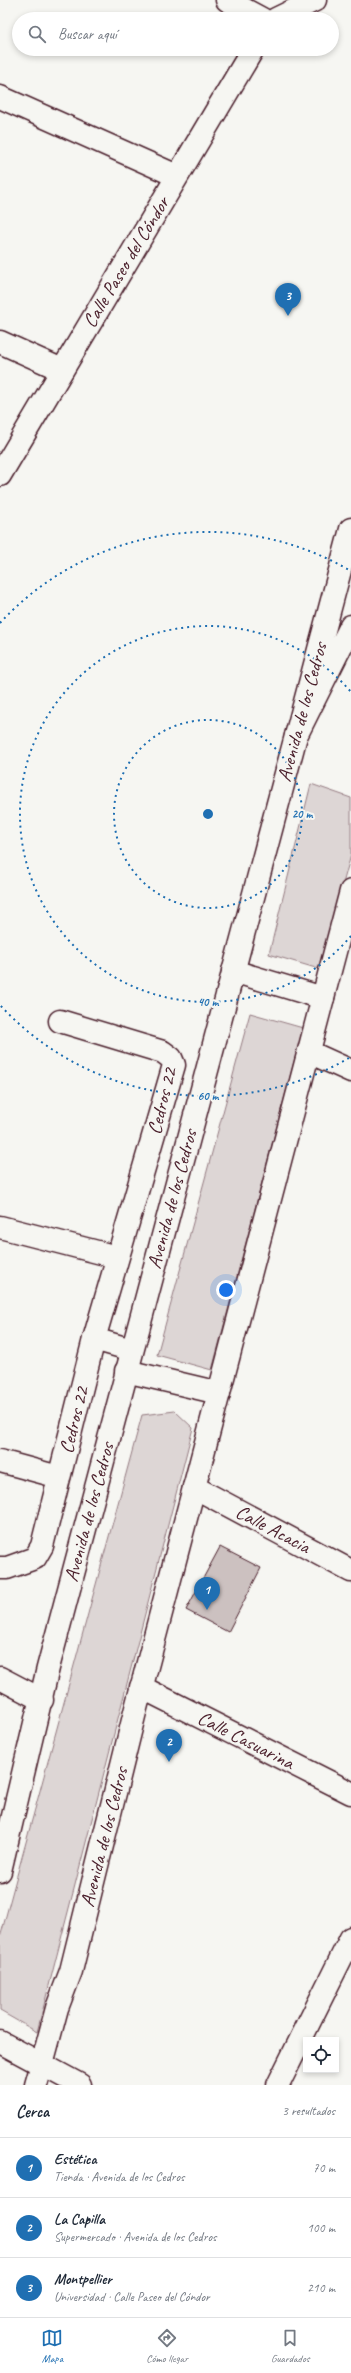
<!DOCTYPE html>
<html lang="es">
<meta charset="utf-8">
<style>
:root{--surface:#fff;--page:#f6f6f7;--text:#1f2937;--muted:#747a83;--line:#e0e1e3;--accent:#1f6fb2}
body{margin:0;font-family:Caveat,sans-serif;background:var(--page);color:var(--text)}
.controls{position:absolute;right:12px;bottom:12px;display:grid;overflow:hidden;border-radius:0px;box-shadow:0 2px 6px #0003}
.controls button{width:36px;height:36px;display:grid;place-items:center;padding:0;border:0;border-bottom:1px solid var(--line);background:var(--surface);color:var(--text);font:20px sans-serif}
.you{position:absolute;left:226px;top:1290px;width:14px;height:14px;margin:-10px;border:3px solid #fff;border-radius:50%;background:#1a73e8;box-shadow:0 0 0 6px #1a73e833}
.badge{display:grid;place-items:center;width:26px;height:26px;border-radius:50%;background:var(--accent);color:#fff;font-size:13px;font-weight:700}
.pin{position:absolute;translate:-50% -33px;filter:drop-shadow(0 1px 2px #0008)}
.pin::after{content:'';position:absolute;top:21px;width:14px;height:12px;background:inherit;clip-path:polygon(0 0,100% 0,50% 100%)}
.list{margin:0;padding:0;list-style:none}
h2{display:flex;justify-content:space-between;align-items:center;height:52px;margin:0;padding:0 16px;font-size:17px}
h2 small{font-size:13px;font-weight:400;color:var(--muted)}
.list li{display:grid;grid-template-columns:26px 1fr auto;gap:12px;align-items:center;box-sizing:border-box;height:60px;padding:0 16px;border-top:1px solid var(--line)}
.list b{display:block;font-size:15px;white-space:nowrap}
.list p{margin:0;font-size:13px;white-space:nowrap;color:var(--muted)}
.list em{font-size:13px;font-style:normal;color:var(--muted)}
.icon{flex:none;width:22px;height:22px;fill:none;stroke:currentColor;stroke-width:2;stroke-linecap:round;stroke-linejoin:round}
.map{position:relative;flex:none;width:351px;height:2085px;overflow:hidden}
.search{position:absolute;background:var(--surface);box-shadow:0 2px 6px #0003;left:12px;right:12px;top:12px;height:44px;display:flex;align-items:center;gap:10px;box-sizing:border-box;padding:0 14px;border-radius:22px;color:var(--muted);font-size:15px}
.sheet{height:232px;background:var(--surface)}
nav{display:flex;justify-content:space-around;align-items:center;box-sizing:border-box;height:56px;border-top:1px solid var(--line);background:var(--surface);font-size:11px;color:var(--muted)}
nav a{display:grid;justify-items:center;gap:2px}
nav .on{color:var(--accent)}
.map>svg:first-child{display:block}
</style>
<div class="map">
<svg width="351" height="2085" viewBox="0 0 351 2085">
<rect width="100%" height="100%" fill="#f6f6f2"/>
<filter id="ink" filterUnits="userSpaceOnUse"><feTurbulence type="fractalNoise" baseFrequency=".025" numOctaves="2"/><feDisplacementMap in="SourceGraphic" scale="8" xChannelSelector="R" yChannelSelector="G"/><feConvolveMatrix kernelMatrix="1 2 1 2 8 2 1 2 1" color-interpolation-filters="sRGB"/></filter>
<g filter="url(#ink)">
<g fill="#ddd6d5" stroke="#947a80">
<polygon points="311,784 351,798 351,855 319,969 269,954"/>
<polygon points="250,1013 303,1028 212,1370 157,1355"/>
<polygon points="175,1411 193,1428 37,2032 0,2011 0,1938 142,1415"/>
</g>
<polygon fill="#ccc1c0" stroke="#4a1f2b" points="220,1547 261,1568 228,1632 186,1610"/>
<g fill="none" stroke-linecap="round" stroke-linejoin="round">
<defs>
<g id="minor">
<polyline points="227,0 262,19"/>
<polyline points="276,19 315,0"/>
<polyline points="0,97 177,176"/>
<polyline points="0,342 62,370"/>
<polyline points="0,475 253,49"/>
<polyline points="233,971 323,998"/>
<polyline points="60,1021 163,1052 171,1058 174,1065 94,1339 132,1350"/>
<polyline points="309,1052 351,1071"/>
<polyline points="0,1227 117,1257"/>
<polyline points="126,1371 219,1393"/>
<polyline points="0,1461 59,1477"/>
<polyline points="194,1487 351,1571"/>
<polyline points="0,1568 7,1568 35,1558 42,1546 94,1339"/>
<polyline points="0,1678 42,1700"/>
<polyline points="141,1687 351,1793"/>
<polyline points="0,1871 48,1668 351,529"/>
<polyline points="42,2064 57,2008 71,1971 135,1712 351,891"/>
<polyline points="278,2085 351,1938"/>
</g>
<g id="secondary">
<polyline points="0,2042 80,2085"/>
<polyline points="36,2085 42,2064"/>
</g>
<polyline id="trunk" points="296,736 351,626"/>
</defs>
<use href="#minor" stroke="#4a1f2b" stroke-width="25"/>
<use href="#secondary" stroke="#4a1f2b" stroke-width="25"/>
<use href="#trunk" stroke="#4a1f2b" stroke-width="25"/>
<use href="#minor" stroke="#f6f6f2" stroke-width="22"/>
<use href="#secondary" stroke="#f6f6f2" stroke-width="22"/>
<use href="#trunk" stroke="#f6f6f2" stroke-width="22"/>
</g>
</g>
<g fill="none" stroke="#1f6fb2" stroke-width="2" stroke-dasharray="2 4">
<circle cx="208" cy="814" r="94"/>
<path d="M351 936A188 188 0 1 1 351 692"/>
<path d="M349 1058A282 282 0 0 1 0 1005M0 623A282 282 0 0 1 349 570"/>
</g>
<g text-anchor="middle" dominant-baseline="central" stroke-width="4" stroke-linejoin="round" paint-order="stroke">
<g font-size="20" fill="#4a1f2b" stroke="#f6f6f2">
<text transform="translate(126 262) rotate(-59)">Calle Paseo del Cóndor</text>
<text transform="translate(302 712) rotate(-75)">Avenida de los Cedros</text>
<text transform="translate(162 1101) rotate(-76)">Cedros 22</text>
<text transform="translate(172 1199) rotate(-75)">Avenida de los Cedros</text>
<text transform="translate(74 1420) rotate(-76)">Cedros 22</text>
<text transform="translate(89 1512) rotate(-75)">Avenida de los Cedros</text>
<text transform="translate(273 1529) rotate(28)">Calle Acacia</text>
<text transform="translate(246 1740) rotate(27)">Calle Casuarina</text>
<text transform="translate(104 1837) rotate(-76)">Avenida de los Cedros</text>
</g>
</g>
<circle cx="208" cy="814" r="6" fill="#1f6fb2" stroke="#f6f6f2" stroke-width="2"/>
<g font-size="12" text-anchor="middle" font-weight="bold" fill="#1f6fb2" stroke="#f6f6f2" stroke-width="4" stroke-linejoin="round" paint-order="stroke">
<text x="302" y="818">20 m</text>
<text x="208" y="1006">40 m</text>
<text x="208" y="1100">60 m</text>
</g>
</svg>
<div class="controls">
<button><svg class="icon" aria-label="locate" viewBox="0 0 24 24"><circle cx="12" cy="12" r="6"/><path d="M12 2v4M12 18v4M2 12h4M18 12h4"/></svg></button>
</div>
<div class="you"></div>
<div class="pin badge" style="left:207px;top:1610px">1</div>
<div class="pin badge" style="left:169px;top:1762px">2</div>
<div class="pin badge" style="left:288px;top:316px">3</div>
<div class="search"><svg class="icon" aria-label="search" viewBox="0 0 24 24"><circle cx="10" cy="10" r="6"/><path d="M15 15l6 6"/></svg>Buscar aquí</div>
</div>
<section class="sheet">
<h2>Cerca<small>3 resultados</small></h2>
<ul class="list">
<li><span class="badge">1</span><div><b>Estética</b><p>Tienda · Avenida de los Cedros</p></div><em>70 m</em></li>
<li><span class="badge">2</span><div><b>La Capilla</b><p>Supermercado · Avenida de los Cedros</p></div><em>100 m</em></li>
<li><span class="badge">3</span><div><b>Montpellier</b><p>Universidad · Calle Paseo del Cóndor</p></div><em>210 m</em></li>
</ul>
</section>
<nav>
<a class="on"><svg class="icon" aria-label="map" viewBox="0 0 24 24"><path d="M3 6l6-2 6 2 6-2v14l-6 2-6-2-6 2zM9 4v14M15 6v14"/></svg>Mapa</a>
<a><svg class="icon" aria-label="directions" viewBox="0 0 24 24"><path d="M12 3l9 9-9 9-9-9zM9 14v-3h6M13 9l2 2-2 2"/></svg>Cómo llegar</a>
<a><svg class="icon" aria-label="saved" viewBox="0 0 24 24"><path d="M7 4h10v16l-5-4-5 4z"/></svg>Guardados</a>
</nav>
